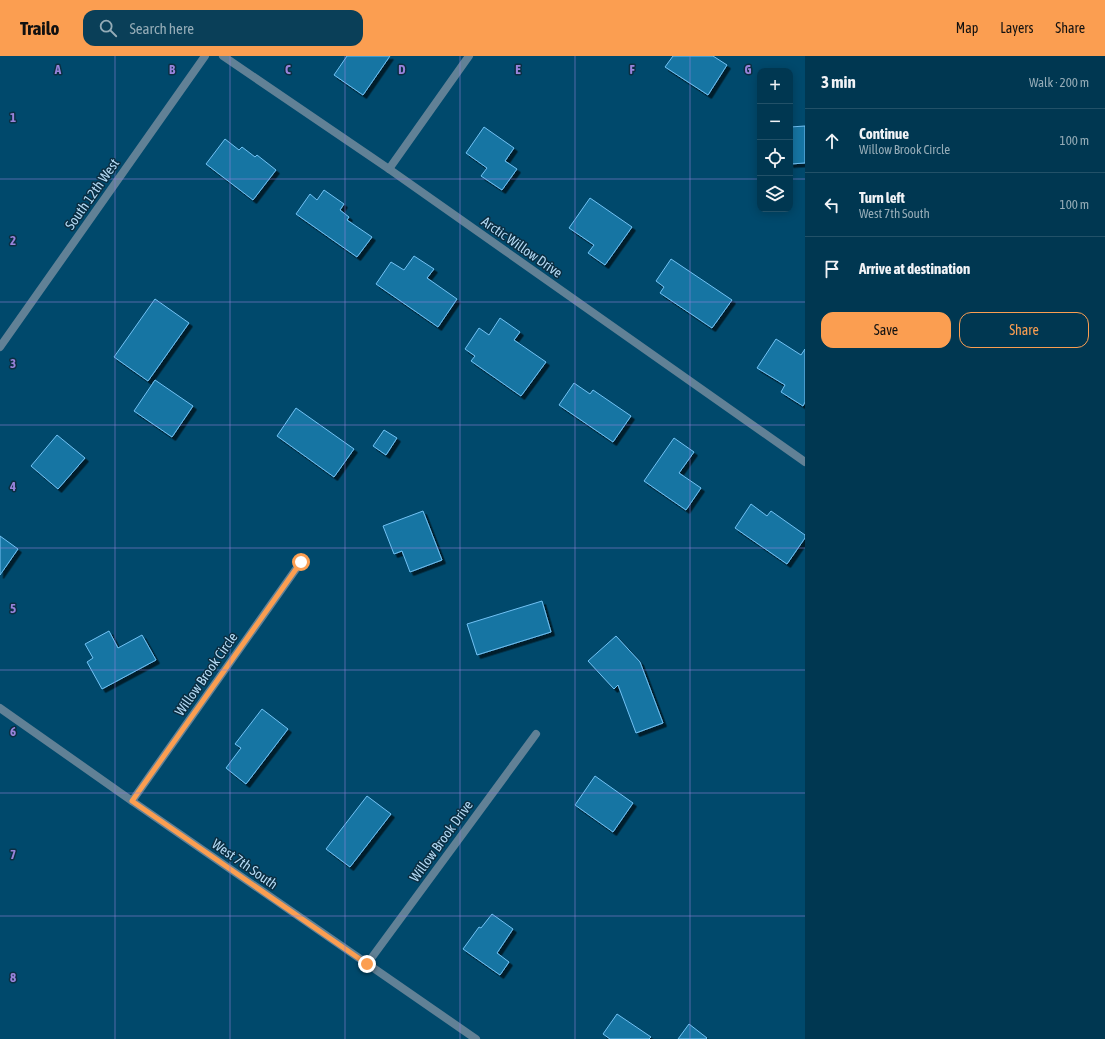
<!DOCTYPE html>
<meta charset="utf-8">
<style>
:root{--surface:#003751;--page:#0a3f58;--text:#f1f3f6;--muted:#95acb7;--line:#225168;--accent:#fb9e51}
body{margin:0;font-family:"Asap Condensed",sans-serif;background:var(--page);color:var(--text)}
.controls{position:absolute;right:12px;top:12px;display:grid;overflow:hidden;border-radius:8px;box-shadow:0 2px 10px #0003}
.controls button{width:36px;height:36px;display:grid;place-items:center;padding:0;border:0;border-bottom:1px solid var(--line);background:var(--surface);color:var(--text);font:20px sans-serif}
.stop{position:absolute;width:12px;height:12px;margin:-9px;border:3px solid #fb9e51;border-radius:50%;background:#fff}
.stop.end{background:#fb9e51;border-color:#fff;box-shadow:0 1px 4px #0008}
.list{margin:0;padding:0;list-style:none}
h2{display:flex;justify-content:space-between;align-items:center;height:52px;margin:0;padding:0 16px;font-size:17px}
h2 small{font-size:13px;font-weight:400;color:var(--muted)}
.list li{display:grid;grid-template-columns:26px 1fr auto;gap:12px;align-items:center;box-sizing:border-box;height:64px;padding:0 16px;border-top:1px solid var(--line)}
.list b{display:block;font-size:15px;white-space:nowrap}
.list p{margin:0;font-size:13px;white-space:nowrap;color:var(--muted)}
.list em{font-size:13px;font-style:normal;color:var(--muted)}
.actions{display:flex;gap:8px;padding:12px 16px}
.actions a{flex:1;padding:9px 0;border:1px solid var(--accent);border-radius:12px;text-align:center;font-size:14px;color:var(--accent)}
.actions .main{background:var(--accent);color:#111}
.icon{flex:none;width:22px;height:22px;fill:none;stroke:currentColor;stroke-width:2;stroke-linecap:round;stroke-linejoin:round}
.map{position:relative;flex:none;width:805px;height:983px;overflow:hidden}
header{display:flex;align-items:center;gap:24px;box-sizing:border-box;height:56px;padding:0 20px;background:var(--accent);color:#111}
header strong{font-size:19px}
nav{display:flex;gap:22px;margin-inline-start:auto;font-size:14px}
.search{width:280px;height:36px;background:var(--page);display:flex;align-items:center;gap:10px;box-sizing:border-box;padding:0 14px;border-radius:12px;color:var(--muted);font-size:15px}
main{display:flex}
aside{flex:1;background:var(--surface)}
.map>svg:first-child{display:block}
</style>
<header>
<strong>Trailo</strong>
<div class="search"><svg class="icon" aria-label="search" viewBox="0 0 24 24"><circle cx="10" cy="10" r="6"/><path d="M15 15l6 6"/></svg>Search here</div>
<nav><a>Map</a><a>Layers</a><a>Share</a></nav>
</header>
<main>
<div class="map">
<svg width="805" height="983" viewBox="0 0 805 983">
<defs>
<filter id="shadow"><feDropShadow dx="3.5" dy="3.5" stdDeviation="0" flood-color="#0009"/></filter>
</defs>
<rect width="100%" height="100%" fill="#00496c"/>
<g fill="#1974a3" stroke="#71c2f4" filter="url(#shadow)">
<polygon points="347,0 390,0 363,39 334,19"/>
<polygon points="673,0 713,0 727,9 708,39 665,11"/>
<polygon points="805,70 805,107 790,108 790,71"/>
<polygon points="484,71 514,92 505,105 517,113 502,134 481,120 487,112 466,97"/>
<polygon points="225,83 239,94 242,91 255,101 257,99 276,114 253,144 206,108"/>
<polygon points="324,134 344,148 340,154 349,161 347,164 372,181 357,201 296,158 310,138 317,144"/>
<polygon points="590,142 632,171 605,209 588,197 594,189 569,172"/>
<polygon points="414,200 434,213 427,222 457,243 438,271 376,228 391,206 404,214"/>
<polygon points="671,203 732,244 712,272 660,237 664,231 656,225"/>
<polygon points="155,243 189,267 148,325 114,301"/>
<polygon points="500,262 520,276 514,284 546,306 521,340 471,305 475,300 465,293 479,272 489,279"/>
<polygon points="776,283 801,299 805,293 805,346 803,350 781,336 785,329 757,312"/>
<polygon points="155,324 193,350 172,381 134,355"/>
<polygon points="574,327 590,338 593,334 631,360 613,386 559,349"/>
<polygon points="296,352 354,393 334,421 277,380"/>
<polygon points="384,374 397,382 386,399 373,390"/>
<polygon points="57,379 85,402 58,433 31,410"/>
<polygon points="674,382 694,396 679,417 701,432 686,454 644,425"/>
<polygon points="751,448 767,460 771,455 805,479 805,482 787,508 735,472"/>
<polygon points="423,455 442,504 410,516 402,495 394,498 383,470"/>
<polygon points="0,480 18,493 0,519"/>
<polygon points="542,545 551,576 477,599 467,568"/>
<polygon points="109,575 118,592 142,579 156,604 102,633 87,606 93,602 85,588"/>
<polygon points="616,580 640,606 663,667 636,677 618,629 614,633 588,605"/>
<polygon points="262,653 288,673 246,728 226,712 241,692 235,688"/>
<polygon points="595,720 633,747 613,776 575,749"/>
<polygon points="367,740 391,758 350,811 326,793"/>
<polygon points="492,858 513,873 497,897 509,906 500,919 463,893 479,871 481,872"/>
<polygon points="617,958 651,981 649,983 610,983 603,978"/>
<polygon points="689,968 707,982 706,983 678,983"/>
</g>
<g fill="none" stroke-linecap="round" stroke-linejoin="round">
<g stroke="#618196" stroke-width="8">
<polyline points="223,0 389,113 805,406"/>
<polyline points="389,113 469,0"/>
<polyline points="0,652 132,745 476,983"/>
<polyline points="132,745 301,506"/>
<polyline points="367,908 536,678"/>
</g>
<polyline stroke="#618196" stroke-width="8" points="0,291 205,0"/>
</g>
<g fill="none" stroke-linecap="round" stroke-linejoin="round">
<polyline stroke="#fb9e51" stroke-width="5" points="301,506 132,745 367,908"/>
</g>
<path fill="none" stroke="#9883da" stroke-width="1" stroke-opacity="0.55" d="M115,0V983M230,0V983M345,0V983M460,0V983M575,0V983M690,0V983M0,123H760M790,123H805M0,246H805M0,369H805M0,492H805M0,614H805M0,737H805M0,860H805"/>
<g text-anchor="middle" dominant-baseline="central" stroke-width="3" stroke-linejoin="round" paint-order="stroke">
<g font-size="14" fill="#b4daf4" stroke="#0b2e42">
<text transform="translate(92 138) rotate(-55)">South 12th West</text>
<text transform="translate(522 191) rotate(35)">Arctic Willow Drive</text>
<text transform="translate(206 618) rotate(-55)">Willow Brook Circle</text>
<text transform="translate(441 785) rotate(-54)">Willow Brook Drive</text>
<text transform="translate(245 808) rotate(35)">West 7th South</text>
</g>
</g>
<g font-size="13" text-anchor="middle" font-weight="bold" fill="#9883da" stroke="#0b2e42" stroke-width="3" stroke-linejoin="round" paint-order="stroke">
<text x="58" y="18">A</text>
<text x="172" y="18">B</text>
<text x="288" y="18">C</text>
<text x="402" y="18">D</text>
<text x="518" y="18">E</text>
<text x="632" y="18">F</text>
<text x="748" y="18">G</text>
<text x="13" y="66">1</text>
<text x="13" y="189">2</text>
<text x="13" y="312">3</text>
<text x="13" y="435">4</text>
<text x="13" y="557">5</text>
<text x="13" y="680">6</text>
<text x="13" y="803">7</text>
<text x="13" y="926">8</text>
</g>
</svg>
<div class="controls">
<button>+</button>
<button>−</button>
<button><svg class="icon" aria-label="locate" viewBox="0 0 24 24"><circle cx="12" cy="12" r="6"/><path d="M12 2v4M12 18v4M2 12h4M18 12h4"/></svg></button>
<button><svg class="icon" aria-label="layers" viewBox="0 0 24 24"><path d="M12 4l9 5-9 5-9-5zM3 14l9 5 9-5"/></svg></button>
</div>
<div class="stop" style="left:301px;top:506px"></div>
<div class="stop end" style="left:367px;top:908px"></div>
</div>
<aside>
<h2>3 min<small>Walk · 200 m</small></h2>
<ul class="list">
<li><svg class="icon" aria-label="ahead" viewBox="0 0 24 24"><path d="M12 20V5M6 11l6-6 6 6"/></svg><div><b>Continue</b><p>Willow Brook Circle</p></div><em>100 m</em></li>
<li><svg class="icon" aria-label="left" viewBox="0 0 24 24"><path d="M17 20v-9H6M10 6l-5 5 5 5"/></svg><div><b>Turn left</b><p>West 7th South</p></div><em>100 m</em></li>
<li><svg class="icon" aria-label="arrive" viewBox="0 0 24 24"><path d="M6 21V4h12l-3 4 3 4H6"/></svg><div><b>Arrive at destination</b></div></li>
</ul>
<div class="actions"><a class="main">Save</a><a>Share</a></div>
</aside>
</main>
